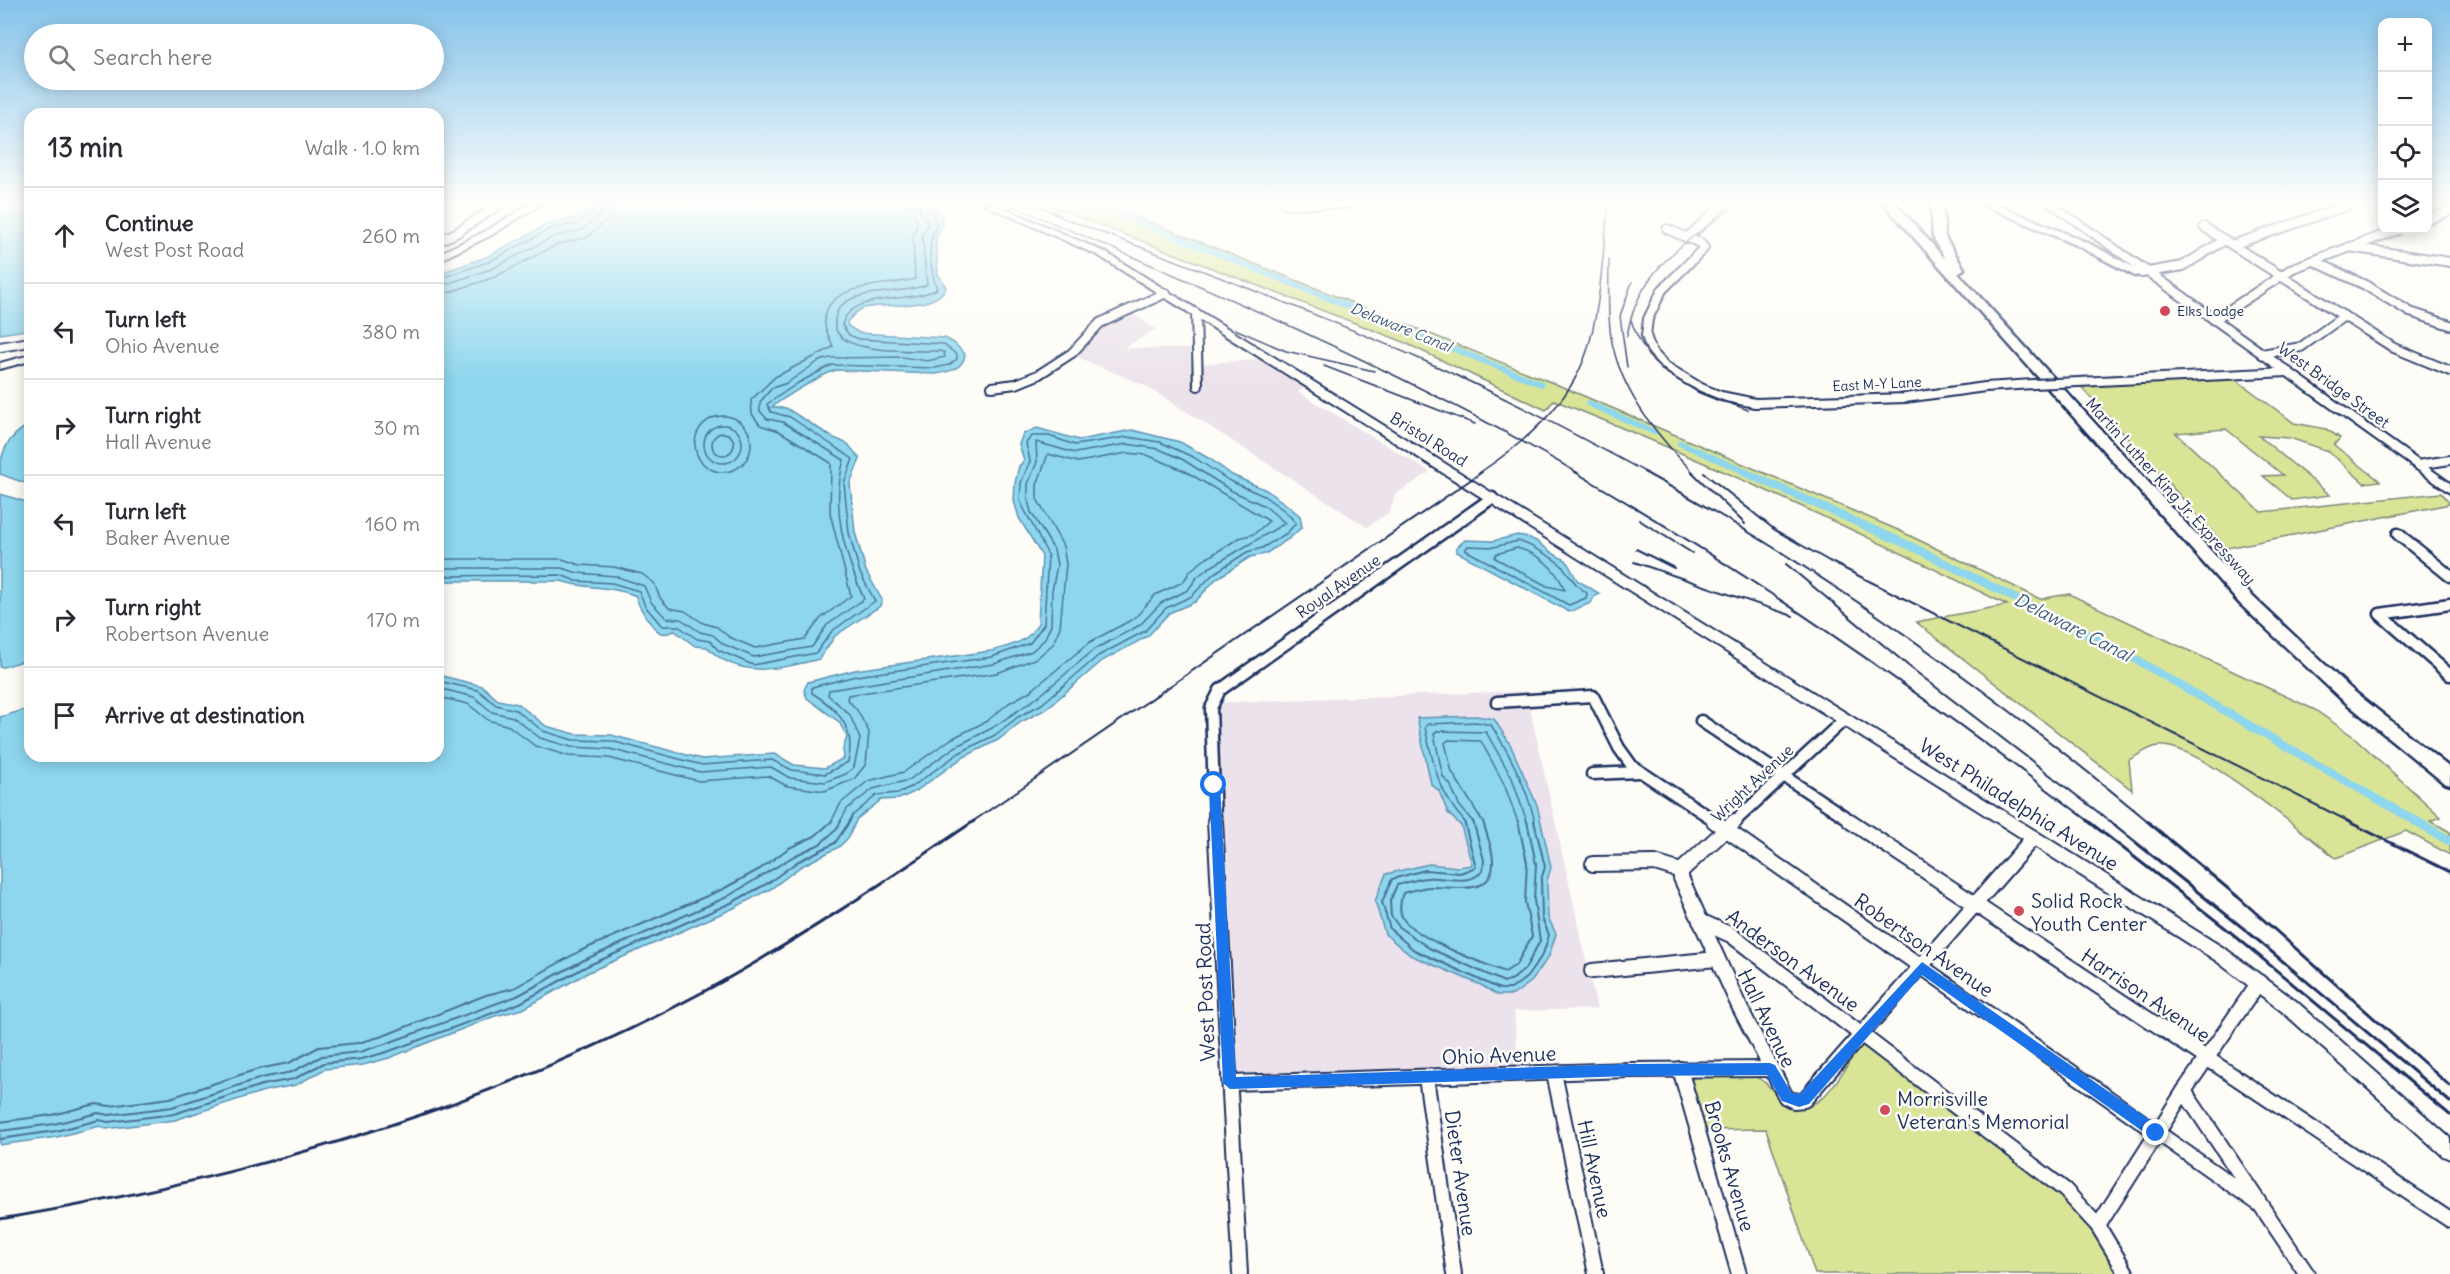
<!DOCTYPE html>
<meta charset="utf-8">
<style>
:root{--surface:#fff;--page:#f2f2f3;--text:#2b2b33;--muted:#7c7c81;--line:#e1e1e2}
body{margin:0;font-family:Delius,sans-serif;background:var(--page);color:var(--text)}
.controls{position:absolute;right:18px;top:18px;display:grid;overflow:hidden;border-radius:12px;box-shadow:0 3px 15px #0003}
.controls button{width:54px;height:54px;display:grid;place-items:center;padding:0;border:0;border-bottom:2px solid var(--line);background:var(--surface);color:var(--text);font:30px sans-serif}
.stop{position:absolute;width:18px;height:18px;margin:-14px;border:4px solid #1a73e8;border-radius:50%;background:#fff}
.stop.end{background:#1a73e8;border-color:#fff;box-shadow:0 2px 6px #0008}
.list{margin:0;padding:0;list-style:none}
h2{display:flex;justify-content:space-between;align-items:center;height:78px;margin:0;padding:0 24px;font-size:26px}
h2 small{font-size:20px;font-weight:400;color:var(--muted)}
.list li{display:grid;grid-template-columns:39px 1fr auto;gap:18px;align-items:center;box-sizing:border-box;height:96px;padding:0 24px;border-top:2px solid var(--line)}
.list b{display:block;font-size:22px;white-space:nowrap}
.list p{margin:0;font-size:20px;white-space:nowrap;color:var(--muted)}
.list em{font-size:20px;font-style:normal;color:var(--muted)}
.icon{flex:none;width:33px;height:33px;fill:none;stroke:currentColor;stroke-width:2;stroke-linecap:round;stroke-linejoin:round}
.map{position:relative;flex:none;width:2450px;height:1274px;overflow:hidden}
.search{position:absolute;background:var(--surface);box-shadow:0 3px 15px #0003;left:24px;top:24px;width:420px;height:66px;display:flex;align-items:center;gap:15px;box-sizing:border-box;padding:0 21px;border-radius:33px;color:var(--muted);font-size:22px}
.panel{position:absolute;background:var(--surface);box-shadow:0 3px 15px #0003;left:24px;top:108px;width:420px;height:654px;border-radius:18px}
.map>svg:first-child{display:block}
</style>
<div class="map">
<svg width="2450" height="1274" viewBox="0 0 2450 1274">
<rect width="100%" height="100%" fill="#fdfcf7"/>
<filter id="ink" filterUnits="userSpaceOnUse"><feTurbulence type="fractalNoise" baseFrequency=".0167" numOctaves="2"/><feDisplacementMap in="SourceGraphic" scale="12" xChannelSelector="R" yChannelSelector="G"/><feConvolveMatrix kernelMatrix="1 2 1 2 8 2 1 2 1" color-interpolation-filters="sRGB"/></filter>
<g filter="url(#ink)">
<g fill="#ece2eb">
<polygon points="1130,312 1156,329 1124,348 1190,349 1191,365 1261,359 1305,387 1298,392 1430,472 1396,494 1389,512 1367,527 1146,386 1075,356 1099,326"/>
<polygon points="1526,691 1597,1009 1514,1011 1519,1074 1220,1084 1203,703"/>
</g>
<g fill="#d9e497" stroke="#7a8a7a" stroke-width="1.5">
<path d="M1045,204H1105L1558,385L1898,530L2040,599L2069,594L2315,710L2354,737L2441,817L2431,821L2450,832V855L2406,831L2336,858C2301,832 2198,742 2158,746C2149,747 2137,756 2129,760L2132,790L1916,622L2007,605C1859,531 1708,462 1554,400L1546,410L1399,340Z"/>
<polygon points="2230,375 2294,423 2326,429 2340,438 2334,445 2380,481 2364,483 2328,451 2290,438 2259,436 2330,495 2292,500 2263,476 2283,475 2226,429 2176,433 2261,512 2441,493 2450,504 2227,548 2078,383"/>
<path d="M1864,1045L2055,1187L2097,1232L2120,1274H1815L1766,1129L1705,1130L1691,1080L1696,1076C1715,1075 1743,1069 1760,1079C1771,1085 1776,1098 1787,1104C1821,1121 1843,1069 1859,1047Z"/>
</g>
<g fill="#8dd6ee" stroke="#5f93b4" stroke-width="1.5">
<polygon points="0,204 30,204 30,329 0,334"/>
<path d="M593,204H926L940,213L943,225L936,236V246L938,274L946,287C935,313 881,301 861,309C855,312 851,317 847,322L848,326L859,333L945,338L954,343L965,354C964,369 948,372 936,374L836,370C823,374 783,398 772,407L786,408L832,437L848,444L860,459L850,483L855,532L866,571L882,600L880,606L835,636L819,659C779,669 739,680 707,647L695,646L675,631C670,632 666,635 661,633C651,628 637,604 636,596C614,586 585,589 561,581H438V274L486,257L550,223L575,218Z"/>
<path d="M30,424V485L0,474C0,450 9,436 30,424Z"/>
<path d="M1037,428L1079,440L1132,430L1180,442L1210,459L1232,475L1266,490L1287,505L1300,516L1302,527L1290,538L1265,554L1250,557L1216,579L1195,602L1169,613L1148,636L1102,661L1046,709L1021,722L998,740L962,758L916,791L899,799L881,800L857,819L848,838L839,847L800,867L772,888L734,908L589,972L523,1009L495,1016L389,1058L363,1065L325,1069L296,1085L264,1091L175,1120L106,1129L100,1126L57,1137L0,1145V717L24,710L30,706V756H438V675L482,686L498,700L518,704L546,726L575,734L611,735L702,759L775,754L794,765L825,768L844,758L843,749L847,737L839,722L807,698L804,690L808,682L855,670L991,651C1009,646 1030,642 1038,623L1042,556L1019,518L1014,501L1015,483L1019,466L1024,461L1019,444L1023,434Z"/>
<polygon points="0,494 26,502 30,507 30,659 3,667 0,667"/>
<path d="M1518,535C1543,539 1544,552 1566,560L1577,580L1600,594L1594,597L1591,603L1569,612L1457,552L1456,548L1465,540L1493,541Z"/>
<polygon points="1476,716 1494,719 1510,744 1537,805 1551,867 1547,881 1548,917 1556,934 1549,956 1532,981 1513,995 1497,995 1481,985 1410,955 1385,934 1375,901 1386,874 1429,864 1458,867 1472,865 1461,826 1448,813 1439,791 1431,784 1417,718"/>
</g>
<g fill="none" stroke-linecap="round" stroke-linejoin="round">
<g stroke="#497298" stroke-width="1.5">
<polyline points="438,279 488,262 552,228 577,224 594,210 596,204"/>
<polyline points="438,287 491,269 555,236 582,230 600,215 604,204"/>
<polyline points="438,296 495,277 558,244 586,238 608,219 613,204"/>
<circle cx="723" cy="444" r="28"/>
<circle cx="723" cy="444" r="19"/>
<circle cx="723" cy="444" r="11"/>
<path d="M1518,541C1529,544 1558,560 1564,568C1573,580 1574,584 1587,593L1586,598L1569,605L1465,550L1468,546L1494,547Z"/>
<path d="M1517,548C1540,554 1556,569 1565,590L1547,586L1495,558L1496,554Z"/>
<path d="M438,559H562L580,565L614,567L642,574L654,583L660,598L669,608L685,611L703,623L717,627L729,637L755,648L805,639L821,618L851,596L830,513L831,463L779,431L760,425L752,414L751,400L775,377L833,347C831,340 826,333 825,325C821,281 888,287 915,279L913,236L917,223L909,204"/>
<path d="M438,568H562L578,573L615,576L644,586L651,602L666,618L681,619L700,632L713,635L723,644L754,657L812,647L827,625L864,599C845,555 830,508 844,460L783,422L767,419L760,411V402L772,388L787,383L819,361L830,358L902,357L927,361L945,357L944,352L939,351C917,350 830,357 835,320C836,312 839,306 846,302C867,289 902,294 927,285L922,236L928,223L920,212L919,204"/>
<path d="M438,576L561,575L576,581L612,583L639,591L645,606L662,626H678L697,639L710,641L718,650L753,665L816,653L832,631L875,601L860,573L849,533L844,483L853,459L790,417L771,412L767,404L798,383L832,365L935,368L949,365L957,359V355L943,344L859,339L849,335L842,325C850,291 910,304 937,289C930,268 926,243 937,224L926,204"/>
<path d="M438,681L478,690L496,705L516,710L543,731L573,740L611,741L702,765L772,760L792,770L825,774L848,762C856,729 839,709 812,693V687L856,676L992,657L1030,643L1044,624L1048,555L1020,501L1021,483L1030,461L1026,443L1032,436H1049L1075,445L1127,437L1160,442L1195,458L1228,480L1264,496L1285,511L1296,523L1287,533L1262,548L1247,552L1213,574L1192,596L1166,608L1145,631L1098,656L1042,704L1018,717L995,735L959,753L913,786L898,793L877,795L853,815L849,822"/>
<polyline points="438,688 474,697 492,712 513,717 540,738 571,747 610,749 700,772 771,767 790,778 825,782 846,774 854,767 860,739 850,715 828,695 829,690 994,664 1032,651 1044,640 1051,625 1052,591 1057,565 1054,550 1031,512 1028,500 1028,484 1037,462 1036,442 1075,453 1127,444 1159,449 1182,459 1232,491 1265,506 1285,523 1209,568 1198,576 1188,590 1161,603 1140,625 1095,649 1038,697 992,728 955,747 909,780 873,789 847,809 840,822"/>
<polyline points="438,697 468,704 488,720 509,726 535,746 569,756 609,758 699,781 768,776 787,786 825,791 854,779 866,764 869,732 857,710 847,699 848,695 997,673 1037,658 1053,644 1060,627 1066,564 1063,546 1037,499 1037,485 1048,454 1078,462 1127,453 1147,455 1185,471 1269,521 1254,534 1239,538 1204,560 1191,570 1183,582 1155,595 1135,618 1090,642 1032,690 1009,703 987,721 951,739 904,772 868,781 841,803 831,822"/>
<path d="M1465,822C1439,794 1433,764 1425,727L1428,724L1476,722L1491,725C1510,754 1527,788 1535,822"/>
<polyline points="1473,822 1459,805 1450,784 1443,777 1434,734 1437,731 1486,732 1512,778 1527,822"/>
<polyline points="1483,822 1452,772 1445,743 1448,740 1481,741 1504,784 1518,822"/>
</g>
<g stroke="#497298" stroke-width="2">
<polyline points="1464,821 1476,867 1460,873 1425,870 1392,879 1382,902 1390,929 1414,950 1500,989 1511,989 1527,977 1543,954 1549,935 1542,918 1541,880 1545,867 1534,821"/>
<path d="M1473,821L1484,860L1483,871C1467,887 1446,876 1426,878C1416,879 1407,883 1397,885L1390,901L1391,916L1400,928L1429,948L1504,982L1513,979L1525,969L1540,941L1534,900L1536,864L1527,821"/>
<path d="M1483,821C1486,834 1493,848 1493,861C1494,898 1453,886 1430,887C1422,887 1412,891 1403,893C1400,902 1398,912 1404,920C1418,939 1482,963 1505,972L1516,965L1532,936L1525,902L1527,863L1518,821"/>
<polyline points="0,1122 52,1115 96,1104 110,1106 170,1098 258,1069 289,1063 319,1047 358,1043 383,1036 486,995 514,988 580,951 723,889 760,869 789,848 815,836 832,821"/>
<polyline points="0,1131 54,1124 98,1113 109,1115 172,1107 261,1078 292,1072 322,1056 360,1052 385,1044 517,996 584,960 727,897 794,856 820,844 837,829 841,821"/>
<polyline points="0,1139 56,1131 99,1120 108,1122 174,1114 262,1085 294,1079 324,1063 362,1059 387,1052 520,1003 587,966 731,903 768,883 797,862 835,843 850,821"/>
</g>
<g stroke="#8dd6ee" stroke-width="6">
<polyline points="1095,204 1541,384"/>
<polyline points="1588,403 1654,432"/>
<polyline points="1680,443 1748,473"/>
</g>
<polyline stroke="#8dd6ee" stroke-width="8" points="1744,472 1915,548 2128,655 2417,822"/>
<polyline stroke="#8dd6ee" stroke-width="10" points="2415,821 2450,841"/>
<defs>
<g id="minor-far2">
<polyline points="1285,204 1346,204"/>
<polyline points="2428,219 2450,211"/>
<polyline points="2204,227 2394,348 2450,371"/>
<polyline points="1667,229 1700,243 1704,248 1662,290 1648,319 1646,336 1652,352 1665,366 1701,388 1721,396 1755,403 1905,398 1985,387 2033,384"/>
<polyline points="1687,238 1724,204"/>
<polyline points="438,241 456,233 500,204"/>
<polyline points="2232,245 2352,204"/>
<polyline points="2349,247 2450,262"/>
<polyline points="2314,261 2365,285 2410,312 2450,325"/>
<polyline points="2142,273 2183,266 2225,240"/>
<polyline points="1196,313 1198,386"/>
<polyline points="2214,320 2293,268 2398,230"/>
<polyline points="0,347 30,342"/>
<polyline points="2262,354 2301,347 2344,316"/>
<polyline points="2078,382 2288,372"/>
<polyline points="992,387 1016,384 1038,375 1072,353 1100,323 1166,293"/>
<polyline points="2417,465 2450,460"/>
</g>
<g id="minor-far1">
<polyline points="2398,534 2450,576"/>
<polyline points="2450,604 2380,614 2450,675"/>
<polyline points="1497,702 1593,696 1619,748 1632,766 1717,822"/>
<polyline points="1701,721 1853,822"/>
<polyline points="1592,774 1639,772"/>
<polyline points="1215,822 1211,708 1220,690 1492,498"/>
<polyline points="1734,822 1845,719"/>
</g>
<g id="minor">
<polyline points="1215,821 1240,1274"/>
<polyline points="1714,821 2259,1204"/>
<polyline points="1850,821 2450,1220"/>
<polyline points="1593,864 1655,863 1681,871"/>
<polyline points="1681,871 1681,878 1739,1006 1786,1097 1794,1101 1804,1100 2033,838"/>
<polyline points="1681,871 1735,821"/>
<polyline points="1700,921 1731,935 2065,1190 2098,1226 2127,1274"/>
<polyline points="1592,971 1717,959"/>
<polyline points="1680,1069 1739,1274"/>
<polyline points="1554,1073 1596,1274"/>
<polyline points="1426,1077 1454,1274"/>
<polyline points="1230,1083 1629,1070 1770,1069"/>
<polyline points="2184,1091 2307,1274"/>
<polyline points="2098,1226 2184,1091 2259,982"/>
</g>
<g id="major">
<polygon points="530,204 541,204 490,236 438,261 438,254 484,232"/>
<polygon points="983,204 995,204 1105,252 2227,950 2296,1001 2450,1138 2450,1159 2443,1156 2284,1013 2215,960 1099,256"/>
<polygon points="2046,204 2056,204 2161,276 2450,483 2450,493"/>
<polygon points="30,355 30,361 0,369 0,363"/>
</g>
<g id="highway">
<polygon points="1884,204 1896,204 1946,260 1933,237 1931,204 1942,204 1945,237 1964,269 1958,273 2252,596 2351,689 2450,768 2450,785 2444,783 2339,697 2240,604"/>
<polygon points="1981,204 1996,204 2088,243 2145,273 2135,276 2080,247"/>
</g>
</defs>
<use href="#minor-far2" stroke="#1b2f5e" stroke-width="12"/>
<use href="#minor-far1" stroke="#1b2f5e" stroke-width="15"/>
<use href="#minor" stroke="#1b2f5e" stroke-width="18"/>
<use href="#major" stroke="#1b2f5e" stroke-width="4"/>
<use href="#highway" stroke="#1b2f5e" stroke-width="5"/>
<use href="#minor-far2" stroke="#fdfcf7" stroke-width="8"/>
<use href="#minor-far1" stroke="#fdfcf7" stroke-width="10"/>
<use href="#minor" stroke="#fdfcf7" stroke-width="14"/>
<use href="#major" fill="#fdfcf7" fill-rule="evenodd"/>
<use href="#highway" fill="#fdfcf7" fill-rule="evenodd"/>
<g stroke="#1b2f5e" stroke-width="1.5">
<path d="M1008,204C1202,286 1396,367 1578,473"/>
<polyline points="1033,204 1061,215"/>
<path d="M1053,214C1176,261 1300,306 1420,359C1498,393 1572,433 1647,473"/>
<path d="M1609,259C1609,285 1607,311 1611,337C1620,391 1657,436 1694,473"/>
<path d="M1631,320C1649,377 1696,391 1748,410"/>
<polyline points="1235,329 1286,351 1374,371"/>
<path d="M1627,336C1638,268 1686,242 1738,204"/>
<polyline points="1324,366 1475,424"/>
<polyline points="1627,367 1620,316 1632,282"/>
<path d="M1479,473C1524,443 1570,404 1587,351C1601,307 1602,256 1608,210"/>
</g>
<g stroke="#1b2f5e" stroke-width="2">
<path d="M1575,472C1755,576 1925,696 2090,822"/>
<path d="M1644,472C1820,567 1995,694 2149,822"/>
<polyline points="1692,472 1745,524"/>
<polyline points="1704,473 1775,530 1829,561 2350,822"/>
<polyline points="1639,520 1692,553"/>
<polyline points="1636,549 1674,568"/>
<polyline points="1634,562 1793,616"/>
<polyline points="1786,564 1911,668 2111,822"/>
<polyline points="972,822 1482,472"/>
</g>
<g stroke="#1b2f5e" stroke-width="3">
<polyline points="2088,821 2228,930 2450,1115"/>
<polyline points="2109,821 2248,932 2450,1102"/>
<polyline points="2147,821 2238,897 2450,1086"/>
<polyline points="2347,821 2450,872"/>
<path d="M0,1219C245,1179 484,1110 703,992C797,941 886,881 974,821"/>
</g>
<defs>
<polyline id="minor-bridge" points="2033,384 2078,382"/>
</defs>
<use href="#minor-bridge" stroke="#1b2f5e" stroke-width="12" stroke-linecap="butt"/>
<use href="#minor-bridge" stroke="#fdfcf7" stroke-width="8"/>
</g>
</g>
<linearGradient id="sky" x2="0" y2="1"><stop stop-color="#83c2ea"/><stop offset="0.53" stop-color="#fefefb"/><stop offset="1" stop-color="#fefefb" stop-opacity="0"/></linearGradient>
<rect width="2450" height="382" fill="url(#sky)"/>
<polygon fill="#1a73e8" points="1214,781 1220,785 1236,1077 1629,1064 1770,1063 1775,1065 1791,1092 1799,1095 1922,962 2161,1128 2163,1133 2156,1139 2152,1138 1922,975 1809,1104 1799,1107 1782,1101 1767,1075 1629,1076 1230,1089 1223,1083 1209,785"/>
<g fill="#d1495b" stroke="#fdfcf7" stroke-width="2">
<circle cx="2165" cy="311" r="6"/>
<circle cx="2019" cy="911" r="6"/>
<circle cx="1885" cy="1110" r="6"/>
</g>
<g text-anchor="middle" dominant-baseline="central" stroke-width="5" stroke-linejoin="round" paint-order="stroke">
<g font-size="14" fill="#1b2f5e" stroke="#fdfcf7" text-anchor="start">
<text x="2177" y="311">Elks Lodge</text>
</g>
<g font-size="14" fill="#1b2f5e" stroke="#fdfcf7">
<text transform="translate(1877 384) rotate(-3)">East M-Y Lane</text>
</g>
<g font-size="15" font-style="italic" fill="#385982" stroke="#fdfcf7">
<text transform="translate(1401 327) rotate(22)">Delaware Canal</text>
</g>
<g font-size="16" fill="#1b2f5e" stroke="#fdfcf7">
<text transform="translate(2334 385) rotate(36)">West Bridge Street</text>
<text transform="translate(1429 439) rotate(32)">Bristol Road</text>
<text transform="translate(2171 491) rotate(48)">Martin Luther King Jr. Expressway</text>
<text transform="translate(1338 586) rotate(-35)">Royal Avenue</text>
<text transform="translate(1752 783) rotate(-43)">Wright Avenue</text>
</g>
<g font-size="18" font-style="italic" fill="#385982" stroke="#fdfcf7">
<text transform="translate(2073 627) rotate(27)">Delaware Canal</text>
</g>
<g font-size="20" fill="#1b2f5e" stroke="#fdfcf7">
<text transform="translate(2019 804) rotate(32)">West Philadelphia Avenue</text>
<text transform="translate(1924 945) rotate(35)">Robertson Avenue</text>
<text transform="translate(1793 960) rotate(36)">Anderson Avenue</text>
<text transform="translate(1205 992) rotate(-92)">West Post Road</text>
<text transform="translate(2146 995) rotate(34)">Harrison Avenue</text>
<text transform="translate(1767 1018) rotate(64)">Hall Avenue</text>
<text transform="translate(1499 1055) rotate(-2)">Ohio Avenue</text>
<text transform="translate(1730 1166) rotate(74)">Brooks Avenue</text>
<text transform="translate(1595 1169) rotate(78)">Hill Avenue</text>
<text transform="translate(1461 1173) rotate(82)">Dieter Avenue</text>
</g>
<g font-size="20" fill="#1b2f5e" stroke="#fdfcf7" text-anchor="start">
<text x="2031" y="900">Solid Rock<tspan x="2031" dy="23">Youth Center</tspan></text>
<text x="1897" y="1098">Morrisville<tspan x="1897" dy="23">Veteran's Memorial</tspan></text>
</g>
</g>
</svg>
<div class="controls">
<button>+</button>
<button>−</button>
<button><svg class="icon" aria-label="locate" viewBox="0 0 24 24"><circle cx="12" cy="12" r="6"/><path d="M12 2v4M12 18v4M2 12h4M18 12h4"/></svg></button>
<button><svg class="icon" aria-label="layers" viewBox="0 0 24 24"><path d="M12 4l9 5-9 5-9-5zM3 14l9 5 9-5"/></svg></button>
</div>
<div class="stop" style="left:1214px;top:785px"></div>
<div class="stop end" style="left:2156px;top:1133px"></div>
<div class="search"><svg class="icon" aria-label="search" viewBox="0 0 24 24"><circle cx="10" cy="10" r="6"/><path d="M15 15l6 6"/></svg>Search here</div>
<section class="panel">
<h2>13 min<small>Walk · 1.0 km</small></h2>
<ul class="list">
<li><svg class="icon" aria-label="ahead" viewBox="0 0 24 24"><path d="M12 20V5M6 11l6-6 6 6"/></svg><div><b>Continue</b><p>West Post Road</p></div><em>260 m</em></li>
<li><svg class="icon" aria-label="left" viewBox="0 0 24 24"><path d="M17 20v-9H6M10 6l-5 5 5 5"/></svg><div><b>Turn left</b><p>Ohio Avenue</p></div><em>380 m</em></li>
<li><svg class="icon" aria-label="right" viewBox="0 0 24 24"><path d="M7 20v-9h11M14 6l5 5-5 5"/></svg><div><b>Turn right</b><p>Hall Avenue</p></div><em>30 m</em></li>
<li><svg class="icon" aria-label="left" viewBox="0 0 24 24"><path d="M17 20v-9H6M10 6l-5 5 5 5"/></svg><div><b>Turn left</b><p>Baker Avenue</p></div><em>160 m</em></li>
<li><svg class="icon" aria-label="right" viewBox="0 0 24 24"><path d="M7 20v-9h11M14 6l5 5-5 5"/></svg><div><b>Turn right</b><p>Robertson Avenue</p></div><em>170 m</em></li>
<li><svg class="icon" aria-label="arrive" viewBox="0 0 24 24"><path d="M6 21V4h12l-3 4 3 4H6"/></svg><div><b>Arrive at destination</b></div></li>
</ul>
</section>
</div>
